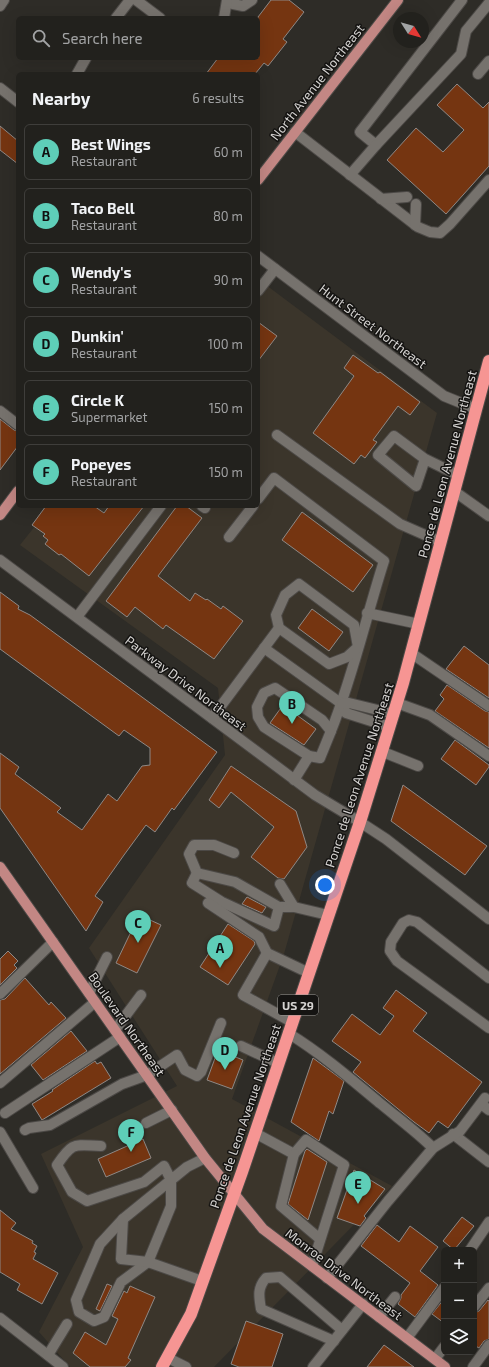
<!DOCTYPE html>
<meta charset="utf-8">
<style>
:root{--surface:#22211d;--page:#2e2e2a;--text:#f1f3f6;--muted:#a2a3a4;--line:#3f3e3b;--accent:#5eceb8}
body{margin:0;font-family:"Exo 2",sans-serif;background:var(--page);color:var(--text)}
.controls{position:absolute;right:12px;bottom:12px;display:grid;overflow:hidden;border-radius:6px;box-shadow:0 4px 16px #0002}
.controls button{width:36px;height:36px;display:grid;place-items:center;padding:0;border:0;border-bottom:1px solid var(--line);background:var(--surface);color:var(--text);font:20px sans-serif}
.compass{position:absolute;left:393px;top:12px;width:36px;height:36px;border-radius:50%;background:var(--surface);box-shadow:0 4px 16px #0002;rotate:127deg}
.you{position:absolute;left:325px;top:885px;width:14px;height:14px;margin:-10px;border:3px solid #fff;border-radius:50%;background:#1a73e8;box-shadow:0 0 0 6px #1a73e833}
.badge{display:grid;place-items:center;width:26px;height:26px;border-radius:50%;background:var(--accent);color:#111;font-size:13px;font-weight:700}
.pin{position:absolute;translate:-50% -33px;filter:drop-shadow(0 1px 2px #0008)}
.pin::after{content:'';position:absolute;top:21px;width:14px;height:12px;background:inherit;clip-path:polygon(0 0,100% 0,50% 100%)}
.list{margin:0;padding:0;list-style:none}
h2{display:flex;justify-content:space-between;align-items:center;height:52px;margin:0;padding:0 16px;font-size:17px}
h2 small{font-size:13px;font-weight:400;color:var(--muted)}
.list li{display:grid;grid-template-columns:26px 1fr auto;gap:12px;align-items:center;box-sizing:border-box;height:56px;margin:0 8px 8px;padding:0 8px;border:1px solid var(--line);border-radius:6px}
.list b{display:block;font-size:15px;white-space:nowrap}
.list p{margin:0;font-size:13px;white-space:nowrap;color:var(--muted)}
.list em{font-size:13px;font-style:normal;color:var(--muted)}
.icon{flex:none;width:22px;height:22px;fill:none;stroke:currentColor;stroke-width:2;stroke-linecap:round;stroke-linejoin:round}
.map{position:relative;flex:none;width:489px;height:1367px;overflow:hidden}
.search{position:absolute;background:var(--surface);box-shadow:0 4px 16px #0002;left:16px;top:16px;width:244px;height:44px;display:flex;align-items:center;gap:10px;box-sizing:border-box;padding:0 14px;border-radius:6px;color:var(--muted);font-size:15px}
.panel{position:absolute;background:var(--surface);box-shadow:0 4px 16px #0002;left:16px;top:72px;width:244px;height:436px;border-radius:6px}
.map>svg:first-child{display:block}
</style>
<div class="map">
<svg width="489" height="1367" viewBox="0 0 489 1367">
<rect width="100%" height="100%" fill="#2e2c27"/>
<polygon fill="#3b352b" points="258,279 437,413 284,954 232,1099 392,1186 214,1367 70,1367 39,1332 83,1247 41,1154 177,1086 89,948 225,755 218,688 20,545 51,506 258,506"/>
<g fill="#753511" stroke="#8e8885">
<polygon points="271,0 289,0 304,12 283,39 287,42 268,66 264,63 255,74 206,74 218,58 258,58 258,17"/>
<polygon points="457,84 483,108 489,102 489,166 446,214 387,160 416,128 443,152 464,130 437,105"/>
<polygon points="0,126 18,141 18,164 0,150"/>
<polygon points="258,322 277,336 258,361"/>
<polygon points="353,355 378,373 380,372 420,402 410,415 398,406 373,440 377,442 365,458 361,455 354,464 313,433 354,376 344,368"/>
<polygon points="0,419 14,430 18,431 18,446 0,470"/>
<polygon points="46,506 94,506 104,513 109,506 144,506 89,576 61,554 59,555 45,544 48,540 43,536 45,534 32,525"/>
<polygon points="177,506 186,506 202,518 158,576 190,601 195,593 206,600 207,599 221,609 223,606 243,621 214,659 166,625 163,629 135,607 127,617 106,601"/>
<polygon points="302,512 373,565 353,592 282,540"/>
<polygon points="0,592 19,606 18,609 30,615 217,752 174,810 172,808 155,832 146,825 124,855 95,896 103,902 86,931 0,808 0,753 19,767 15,774 61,808 57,812 82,830 108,794 117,801 142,766 150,765 150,748 124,730 119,736 0,649"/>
<polygon points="312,609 343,632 329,651 298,628"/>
<polygon points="464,646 489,665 489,698 446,669"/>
<polygon points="447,685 485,711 489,712 489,748 435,711 444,699 440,695"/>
<polygon points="283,705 316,729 304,745 270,723"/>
<polygon points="455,740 489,765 489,767 476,785 441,759"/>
<polygon points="231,766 296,811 307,847 284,879 278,878 251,857 274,827 231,792 219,808 209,800"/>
<polygon points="403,785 487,846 465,875 391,821"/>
<polygon points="247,897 266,907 262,913 242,904"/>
<polygon points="139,915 161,925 137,973 116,963"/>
<polygon points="228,924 254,941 255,944 228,985 200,967"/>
<polygon points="8,951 18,961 14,965 17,968 0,985 0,959"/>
<polygon points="25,978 49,1005 51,1002 66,1018 0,1074 0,1000 5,999"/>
<polygon points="396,990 427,1013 413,1031 482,1082 448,1128 438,1121 429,1133 414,1122 353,1072 361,1062 332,1041 352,1014 380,1035 394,1016 383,1008"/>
<polygon points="71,1031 87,1051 43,1080 31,1065"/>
<polygon points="218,1050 243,1060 232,1089 207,1080"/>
<polygon points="313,1058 344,1081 333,1114 329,1111 319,1141 291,1122"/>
<polygon points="95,1061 97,1064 101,1062 111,1078 42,1120 32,1104 53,1091 52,1090"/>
<polygon points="143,1139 151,1158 106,1177 98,1159"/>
<polygon points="307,1149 327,1162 308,1220 288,1204 305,1151"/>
<polygon points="354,1170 385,1189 364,1216 366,1218 360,1226 337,1218"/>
<polygon points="0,1210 16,1223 11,1229 33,1241 32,1243 37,1246 34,1252 36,1253 33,1259 58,1273 42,1304 17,1290 20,1284 0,1272"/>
<polygon points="462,1217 474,1226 454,1250 443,1241"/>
<polygon points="377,1225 399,1242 410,1226 438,1247 420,1271 438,1285 415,1317 398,1304 401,1298 401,1295 410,1283 361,1246"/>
<polygon points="107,1284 112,1286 100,1311 96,1309"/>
<polygon points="130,1286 155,1297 128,1358 131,1360 125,1367 90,1367 73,1353 85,1332 106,1345 118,1319 112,1316 124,1291 127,1293"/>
<polygon points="444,1299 444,1323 432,1314"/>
<polygon points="488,1300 489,1301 489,1339 484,1341 479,1348 474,1345 474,1313 479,1311"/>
<polygon points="246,1321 283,1334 272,1367 239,1367 231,1364"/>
<polygon points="384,1345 414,1367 367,1367"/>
</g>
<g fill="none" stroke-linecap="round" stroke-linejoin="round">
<defs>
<g id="minor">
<polyline points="136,0 160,18"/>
<polyline points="227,0 233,4 243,6 252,0"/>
<polyline points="462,0 360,132 376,145 461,54 466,31 489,3"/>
<polyline points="0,6 4,0"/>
<polyline points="116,18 130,0"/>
<polyline points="224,18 227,0"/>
<polyline points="77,74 86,58"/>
<polyline points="478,74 489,61"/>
<polyline points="0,88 18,102"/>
<polyline points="295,132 418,227 430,232 440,233 450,224 489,180"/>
<polyline points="350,175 376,145"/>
<polyline points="381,199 407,197"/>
<polyline points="415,225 416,204"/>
<polyline points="258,256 444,396 476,409"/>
<polyline points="258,291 275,269"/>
<polyline points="0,411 18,425"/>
<polyline points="277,435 400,524 441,542"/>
<polyline points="425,459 394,436 378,455 416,486 425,459 458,475"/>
<polyline points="454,491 489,516"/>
<path d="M258,499L274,478L384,561C366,617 353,676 331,731"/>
<polyline points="202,506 205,508"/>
<polyline points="229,537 253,506"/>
<polyline points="0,560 315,795 360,822 386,839 489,919"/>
<polygon points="299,584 354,625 358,647 347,657 329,664 279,628 276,615 285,595"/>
<polyline points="367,613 419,624"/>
<polyline points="77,617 161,506"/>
<polyline points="264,648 342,704 346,713 390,727"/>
<polyline points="411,653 489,706"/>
<polygon points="275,688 322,720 331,731 320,758 309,756 264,727 258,717 257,707 264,693"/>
<polyline points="397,703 430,715 489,756"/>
<polyline points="342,704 349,703 394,714"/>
<polyline points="212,718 279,628"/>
<polyline points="383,752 418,766"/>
<polyline points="294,780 309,756"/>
<polyline points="234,853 214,845 194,845 189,854 197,873 235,882 279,907 294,907"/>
<polyline points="197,873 192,883 222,902 274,926 279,907"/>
<polyline points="280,884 294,907 328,915"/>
<polyline points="208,903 259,937 267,953 309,973"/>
<polyline points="267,953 243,995 292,1022"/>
<polyline points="489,978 417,922 409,920 403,923 391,942 390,951 397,961 489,1028"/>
<polyline points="89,993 107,957"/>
<polyline points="0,994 53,942"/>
<polyline points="115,1030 141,995"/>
<path d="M288,1033C322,1054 351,1079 381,1104C399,1119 417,1132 433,1148"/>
<polyline points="241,1046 278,1063"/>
<polyline points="0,1083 95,1002"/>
<polyline points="481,1104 489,1110"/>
<polyline points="5,1113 120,1037"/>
<polyline points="146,1123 172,1110"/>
<polyline points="25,1130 29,1128 50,1125 122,1084 147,1075 177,1055 185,1070 197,1076 201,1072 221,1023"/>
<polyline points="0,1132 33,1188"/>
<polyline points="255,1133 294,1154 306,1140 344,1165 312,1266"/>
<polyline points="453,1134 489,1162"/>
<path d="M101,1146C74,1145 73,1141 57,1165L72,1192L87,1201L144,1182L164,1166L171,1180V1206L148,1262L121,1282L104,1317L94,1321L79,1312L76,1300L100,1244L123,1219L187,1167L205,1158"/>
<polyline points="294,1154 281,1206 320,1239"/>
<polyline points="123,1219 121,1259 148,1262 202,1281"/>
<polyline points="470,1250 489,1222"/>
<polyline points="327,1278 388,1201 433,1148 460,1131 485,1098"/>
<polyline points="474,1307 489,1288"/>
<polyline points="379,1317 395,1297"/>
<polyline points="0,1318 63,1367"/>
<polyline points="407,1338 444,1288"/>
<path d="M334,1341L261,1309C259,1297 257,1288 266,1278L280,1277L342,1330"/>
<polyline points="48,1355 67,1324"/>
<polyline points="168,1358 186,1367"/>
<polyline points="435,1359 444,1347"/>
<polyline points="313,1367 363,1304"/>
<polyline points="473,1367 489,1345"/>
</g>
<g id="major">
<polyline points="258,180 398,0"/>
<polyline points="0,515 18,491"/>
<polyline points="0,867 205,1158 263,1229 445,1367"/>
</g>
<polyline id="highway" points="162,1367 191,1314 242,1172 360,822 403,683 489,361"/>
</defs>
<use href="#minor" stroke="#4c4946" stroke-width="12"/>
<use href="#major" stroke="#4c4946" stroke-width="12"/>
<use href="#highway" stroke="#4c4946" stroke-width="14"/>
<use href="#minor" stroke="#76726d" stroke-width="10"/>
<use href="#major" stroke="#c38784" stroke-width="10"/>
<use href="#highway" stroke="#f69593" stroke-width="12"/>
</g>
<g text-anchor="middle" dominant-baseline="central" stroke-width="3" stroke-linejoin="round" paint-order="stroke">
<rect fill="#151412" stroke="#9b9997" stroke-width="1" x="278" y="995" width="40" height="20" rx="3"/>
<g font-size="12" font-weight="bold" fill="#d4d2d0">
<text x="298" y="1005">US 29</text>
</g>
<g font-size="13" fill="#d4d2d0" stroke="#151412">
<text transform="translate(317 82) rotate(-52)">North Avenue Northeast</text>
<text transform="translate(373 326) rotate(37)">Hunt Street Northeast</text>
<text transform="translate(447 464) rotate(-75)">Ponce de Leon Avenue Northeast</text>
<text transform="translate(186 683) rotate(37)">Parkway Drive Northeast</text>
<text transform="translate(359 775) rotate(-72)">Ponce de Leon Avenue Northeast</text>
<text transform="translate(127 1024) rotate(55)">Boulevard Northeast</text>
<text transform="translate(245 1116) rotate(-71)">Ponce de Leon Avenue Northeast</text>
<text transform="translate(344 1274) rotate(37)">Monroe Drive Northeast</text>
</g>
</g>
</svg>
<div class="controls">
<button>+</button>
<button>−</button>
<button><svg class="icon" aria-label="layers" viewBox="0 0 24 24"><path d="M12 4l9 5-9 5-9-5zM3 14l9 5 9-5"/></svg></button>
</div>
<svg class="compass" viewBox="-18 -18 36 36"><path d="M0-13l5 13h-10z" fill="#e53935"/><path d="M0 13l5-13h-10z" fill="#a2a3a4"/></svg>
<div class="you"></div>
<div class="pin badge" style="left:220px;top:968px">A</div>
<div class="pin badge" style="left:292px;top:724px">B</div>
<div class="pin badge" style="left:138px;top:943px">C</div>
<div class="pin badge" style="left:225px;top:1070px">D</div>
<div class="pin badge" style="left:358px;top:1204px">E</div>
<div class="pin badge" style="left:131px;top:1152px">F</div>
<div class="search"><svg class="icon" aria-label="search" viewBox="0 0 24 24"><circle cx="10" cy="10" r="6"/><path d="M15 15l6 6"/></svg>Search here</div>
<section class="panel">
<h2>Nearby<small>6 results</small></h2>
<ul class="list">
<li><span class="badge">A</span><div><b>Best Wings</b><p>Restaurant</p></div><em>60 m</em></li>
<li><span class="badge">B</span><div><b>Taco Bell</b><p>Restaurant</p></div><em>80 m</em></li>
<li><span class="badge">C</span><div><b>Wendy's</b><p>Restaurant</p></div><em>90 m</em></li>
<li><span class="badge">D</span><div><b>Dunkin'</b><p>Restaurant</p></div><em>100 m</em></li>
<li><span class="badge">E</span><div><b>Circle K</b><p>Supermarket</p></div><em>150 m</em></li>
<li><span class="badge">F</span><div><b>Popeyes</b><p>Restaurant</p></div><em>150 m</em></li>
</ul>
</section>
</div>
